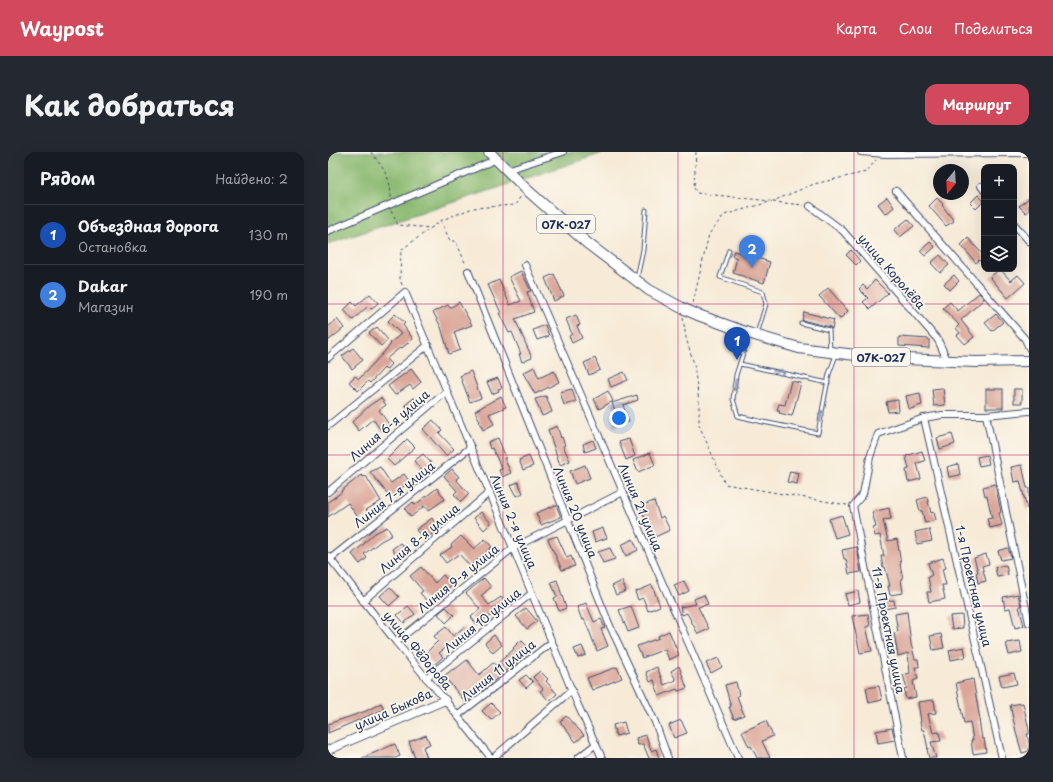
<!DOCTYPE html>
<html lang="ru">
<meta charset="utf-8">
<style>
:root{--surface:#171b24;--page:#242831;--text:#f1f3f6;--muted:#9ea1a6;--line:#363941;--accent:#d1495b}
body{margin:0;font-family:"Playpen Sans",sans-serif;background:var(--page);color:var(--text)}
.controls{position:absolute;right:12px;top:12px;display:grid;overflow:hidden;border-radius:8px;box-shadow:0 4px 16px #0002}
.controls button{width:36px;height:36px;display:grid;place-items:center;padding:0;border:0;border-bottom:1px solid var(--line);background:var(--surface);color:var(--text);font:20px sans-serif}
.compass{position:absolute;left:605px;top:12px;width:36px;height:36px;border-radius:50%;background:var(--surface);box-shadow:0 4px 16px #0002;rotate:198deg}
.you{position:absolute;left:291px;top:266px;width:14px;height:14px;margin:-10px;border:3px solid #fff;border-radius:50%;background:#1a73e8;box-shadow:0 0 0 6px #1a73e833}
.badge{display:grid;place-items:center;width:26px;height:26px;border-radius:50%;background:var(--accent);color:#fff;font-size:13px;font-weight:700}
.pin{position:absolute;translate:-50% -33px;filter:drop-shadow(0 1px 2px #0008)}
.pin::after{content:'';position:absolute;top:21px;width:14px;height:12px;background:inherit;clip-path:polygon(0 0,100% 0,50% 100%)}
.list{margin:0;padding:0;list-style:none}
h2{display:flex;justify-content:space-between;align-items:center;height:52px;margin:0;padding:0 16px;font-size:17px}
h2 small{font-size:13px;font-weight:400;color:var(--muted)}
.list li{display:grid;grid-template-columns:26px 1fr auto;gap:12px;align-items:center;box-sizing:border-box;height:60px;padding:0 16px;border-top:1px solid var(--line)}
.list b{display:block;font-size:15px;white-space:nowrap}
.list p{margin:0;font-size:13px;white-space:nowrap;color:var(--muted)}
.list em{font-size:13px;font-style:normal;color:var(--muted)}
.icon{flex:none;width:22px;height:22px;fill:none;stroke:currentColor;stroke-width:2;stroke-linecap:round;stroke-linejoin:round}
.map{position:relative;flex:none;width:701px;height:606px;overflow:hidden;border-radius:12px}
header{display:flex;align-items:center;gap:24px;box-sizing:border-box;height:56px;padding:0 20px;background:var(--accent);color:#fff}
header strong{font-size:19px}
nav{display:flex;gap:22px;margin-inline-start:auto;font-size:14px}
.intro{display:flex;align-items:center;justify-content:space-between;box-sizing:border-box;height:96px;padding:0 24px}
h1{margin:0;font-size:28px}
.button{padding:10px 18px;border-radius:12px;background:var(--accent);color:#fff;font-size:14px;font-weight:700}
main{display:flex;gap:24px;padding:0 24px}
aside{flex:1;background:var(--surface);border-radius:12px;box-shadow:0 4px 16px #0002}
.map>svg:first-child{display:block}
</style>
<header>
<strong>Waypost</strong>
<nav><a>Карта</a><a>Слои</a><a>Поделиться</a></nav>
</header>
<div class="intro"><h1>Как добраться</h1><a class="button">Маршрут</a></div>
<main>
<aside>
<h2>Рядом<small>Найдено: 2</small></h2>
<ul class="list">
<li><span class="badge" style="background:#1a4fb4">1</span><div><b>Объездная дорога</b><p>Остановка</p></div><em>130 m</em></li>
<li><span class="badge" style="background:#3f7fe0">2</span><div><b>Dakar</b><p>Магазин</p></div><em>190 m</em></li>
</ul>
</aside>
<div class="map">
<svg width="701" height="606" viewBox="0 0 701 606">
<rect width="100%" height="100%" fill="#fbf7ec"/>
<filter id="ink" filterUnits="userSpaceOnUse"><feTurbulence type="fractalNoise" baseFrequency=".025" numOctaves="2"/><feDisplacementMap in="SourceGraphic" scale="8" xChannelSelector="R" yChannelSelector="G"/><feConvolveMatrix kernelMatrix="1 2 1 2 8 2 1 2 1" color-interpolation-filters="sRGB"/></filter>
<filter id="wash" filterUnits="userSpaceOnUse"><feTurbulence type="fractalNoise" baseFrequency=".012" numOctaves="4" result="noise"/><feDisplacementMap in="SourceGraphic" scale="16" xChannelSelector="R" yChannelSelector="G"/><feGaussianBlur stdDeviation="0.9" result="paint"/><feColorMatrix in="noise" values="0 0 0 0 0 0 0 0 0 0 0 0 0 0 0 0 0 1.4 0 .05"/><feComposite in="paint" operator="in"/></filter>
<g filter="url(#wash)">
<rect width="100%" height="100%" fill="#f7ebd8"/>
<polygon fill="#8cba72" stroke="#547468" points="0,0 278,0 0,92"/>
<g id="blocks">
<g fill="#daa698">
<polygon points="650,43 656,49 648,57 642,51"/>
<polygon points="559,45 566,55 558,62 550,52"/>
<polygon points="609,46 615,52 614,53 626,69 618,74 601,54"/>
<polygon points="701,46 701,59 698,61 691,54"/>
<polygon points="580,67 586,74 572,85 566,78"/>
<polygon points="640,86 656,104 656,113 651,108 648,111 633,93"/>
<polygon points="602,90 607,95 597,104 592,99"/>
<polygon points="523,98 532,109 528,113 518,103"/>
<polygon points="406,99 442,110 436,131 405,121 409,106 404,104"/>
<polygon points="612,103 621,113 612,121 603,111"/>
<polygon points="672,117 683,129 690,123 697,131 680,146 662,125"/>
<polygon points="193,119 203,139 199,140 206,160 187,167 204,206 194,210 191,202 193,202 184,180 181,181 171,161 173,161 160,133 171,128 182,153 193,149 181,125"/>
<polygon points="226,122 236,144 226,149 217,126"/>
<polygon points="626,123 631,129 622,138 616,132"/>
<polygon points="547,128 560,141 542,157 535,150 540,146 531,137 535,133 539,137"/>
<polygon points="500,136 520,159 512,167 491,144"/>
<polygon points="651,141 656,147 633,168 646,185 637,192 629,183 632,181 628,176 631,173 615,156 622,150 630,159"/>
<polygon points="42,142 50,151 43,157 40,154 25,168 16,158 24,150 28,154"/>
<polygon points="131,150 144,173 126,180 132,198 121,202 113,175 105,160 120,153 122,156"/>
<polygon points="476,160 506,168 504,177 502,175 474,168"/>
<polygon points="67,162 77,171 75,173 85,187 74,196 73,195 58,207 63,212 58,218 56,216 42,231 40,229 30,239 21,230 27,224 31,227 57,199 63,192 62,191 73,182 60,169"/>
<polygon points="668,162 675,170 664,179 657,171"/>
<polygon points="248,163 252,173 249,174 254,186 244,191 241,184 244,182 238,167"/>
<polygon points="9,167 16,176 0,189 0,175"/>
<polygon points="217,173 221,184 209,188 205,178"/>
<polygon points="49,175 60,188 53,194 41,181"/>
<polygon points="571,185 601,187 601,196 571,194"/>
<polygon points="25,196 35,208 24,217 14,204"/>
<polygon points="267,206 272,218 261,223 256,211"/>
<polygon points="206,215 211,226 226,219 231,230 207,242 195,221"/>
<polygon points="83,217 93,230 85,237 82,233 67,243 60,234"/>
<polygon points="143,219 153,246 142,250 132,224"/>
<polygon points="296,220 300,228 283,235 280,227"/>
<polygon points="170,226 174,236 170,237 171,239 164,242 159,230"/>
<polygon points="463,229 473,231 464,264 451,261 452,258 449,258 451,252 457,253"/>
<polygon points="615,236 617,253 606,254 604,237"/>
<polygon points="244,237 248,250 236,253 232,240"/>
<rect x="658" y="237" width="17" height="19"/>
<rect x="686" y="237" width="8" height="14"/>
<polygon points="280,239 285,249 271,257 266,247"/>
<polygon points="592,241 594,253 586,255 586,256 581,257 578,244"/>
<polygon points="309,243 310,248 295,253 301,270 286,275 282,263 288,261 284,251"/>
<polygon points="173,244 178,255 161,262 166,272 155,278 151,270 152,269 147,259"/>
<polygon points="218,244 224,260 214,264 207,247"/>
<polygon points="53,246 58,253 51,258 62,274 54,280 45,267 31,279 24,270 42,253"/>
<polygon points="86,246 93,255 85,262 77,253"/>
<polygon points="570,248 571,259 560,260 558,250"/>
<polygon points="105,268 114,278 111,281 126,297 118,304 95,277"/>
<polygon points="229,274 233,286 234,285 237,293 235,294 242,309 232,313 220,278"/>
<polygon points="624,282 627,292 612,297 609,286"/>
<polygon points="170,286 178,306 176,306 183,321 174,325 171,318 174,317 164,296 162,297 160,290"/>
<polygon points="79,287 87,295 66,314 59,307"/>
<polygon points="301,287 307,304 298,308 291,290"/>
<polygon points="265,288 268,296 257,300 255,292"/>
<polygon points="594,299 597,309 589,311 593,327 580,330 578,318 581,317 578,304"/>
<polygon points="322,301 327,313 310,320 305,308"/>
<polygon points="95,302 103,311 94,319 86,309"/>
<polygon points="659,303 661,312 651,314 649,305"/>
<polygon points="201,304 205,314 195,318 191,308"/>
<polygon points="630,312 632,323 621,325 619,315"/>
<polygon points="257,313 262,326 247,332 242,319"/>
<polygon points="694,313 699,336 701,336 701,357 699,357 692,329 686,330 683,315"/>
<polygon points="52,315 62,330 63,331 76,322 82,330 69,339 70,340 63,346 42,320"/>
<polygon points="124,317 131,325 128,327 141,342 133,350 126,342 129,339 116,324"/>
<polygon points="462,319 471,321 469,332 459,330"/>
<polygon points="33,323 35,325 38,324 53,349 38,358 41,361 32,368 20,351 0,365 0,350 14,340 13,339"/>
<polygon points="190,330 195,341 189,344 183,333"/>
<polygon points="667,332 673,360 671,361 674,373 662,376 659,367 664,366 659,344 657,344 655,335"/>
<polygon points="109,336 117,347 100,359 96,354 83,365 77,357 85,350 87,353"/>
<polygon points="599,345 603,361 606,360 608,368 597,371 594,359 592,359 589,348"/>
<polygon points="326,349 332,366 335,364 342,378 327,385 317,364 316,365 312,354"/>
<polygon points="228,353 233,365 213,373 208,361"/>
<polygon points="561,356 563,367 555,368 560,389 569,387 573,412 572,412 575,427 573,427 575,441 562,443 560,434 562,434 557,415 555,415 553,404 556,404 552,383 547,384 545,376 548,375 544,360"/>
<polygon points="153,360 163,371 156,378 146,366"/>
<polygon points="514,363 520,382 507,386 501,367"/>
<polygon points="104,366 111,377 96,388 88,378"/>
<polygon points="59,375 64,383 53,389 36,402 39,406 32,412 24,402 37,391 37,390 47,381"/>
<polygon points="275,376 279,386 267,390 264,380"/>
<polygon points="601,377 604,389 589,392 587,380"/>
<polygon points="133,384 146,397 157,387 164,395 142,414 131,402 118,411 112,403 124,395 123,393"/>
<polygon points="229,384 239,406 243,404 247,414 234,418 220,387"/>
<polygon points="305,387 310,398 298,404 293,393"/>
<polygon points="72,391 80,400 71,407 64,397"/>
<polygon points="529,395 533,420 521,422 518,407 516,407 514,398"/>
<polygon points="282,396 287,407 275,411 270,400"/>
<polygon points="680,396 683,406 673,408 670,399"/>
<polygon points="658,402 661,412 654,414 658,429 650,431 648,421 650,420 646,406"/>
<polygon points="615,406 618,416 614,417 618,433 614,433 617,447 601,450 599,440 603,440 600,425 604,423 600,411"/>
<polygon points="678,413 680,423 669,425 667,415"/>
<polygon points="93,415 107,431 115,423 124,433 101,451 92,441 95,439 82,424"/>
<polygon points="156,426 163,435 153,444 161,453 173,445 180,454 174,459 171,456 161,465 160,464 149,473 143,465 152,457 138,441"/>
<polygon points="229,428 238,456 231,459 226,446 229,445 223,430"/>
<polygon points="294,429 298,439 288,443 284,434"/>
<polygon points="356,429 361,439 351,444 346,433"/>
<polygon points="324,433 332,454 320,459 315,446 310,448 307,440"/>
<polygon points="62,435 71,445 61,454 52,444"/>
<polygon points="530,439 532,450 520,453 517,442"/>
<polygon points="690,442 693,454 691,454 696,474 687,476 682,456 677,457 675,445"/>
<polygon points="376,443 380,452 370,455 381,477 370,482 359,461 354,463 352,455 368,452 366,447"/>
<polygon points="566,448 567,455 556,457 555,449"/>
<polygon points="258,451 266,470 273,467 277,476 273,477 280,494 269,499 262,481 256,467 254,468 249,455"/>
<polygon points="80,454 87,462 76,471 69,463"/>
<polygon points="303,454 311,476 300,480 291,458"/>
<polygon points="118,455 126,463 118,471 110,462"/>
<polygon points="198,456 209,469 199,477 188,464"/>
<polygon points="579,460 583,492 587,507 590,507 591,515 587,515 590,527 585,529 588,545 578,547 576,537 579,536 575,523 582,521 580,501 570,504 566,481 570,480 567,462"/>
<polygon points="540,462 542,474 538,475 544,499 532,501 524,464"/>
<polygon points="634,463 635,476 624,477 622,464"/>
<polygon points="118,475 125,484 136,475 142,482 134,489 131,486 111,501 115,505 106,513 96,503 110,489 106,484"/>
<polygon points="341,479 351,503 341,508 337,497 314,506 309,494 331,486 330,484"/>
<polygon points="613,482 616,496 605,498 602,484"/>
<polygon points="166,483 174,493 165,501 157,491"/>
<polygon points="193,488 203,498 195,506 138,551 116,524 125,517 126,518 139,508 151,523 165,511 168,513 186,497 185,496"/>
<polygon points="692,489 694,500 681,503 678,491"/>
<polygon points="254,494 258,503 250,506 246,497"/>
<polygon points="636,495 638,505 623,508 621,498"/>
<polygon points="390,506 394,515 383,521 378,511"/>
<polygon points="351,514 359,536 350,539 349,537 331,544 326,528 322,530 318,520 329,515 336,533 348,528 343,519"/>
<polygon points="289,515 294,526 264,538 259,526"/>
<polygon points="212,519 220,527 218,529 229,542 221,549 212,539 215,537 205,525"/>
<polygon points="686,521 689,532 674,535 671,524"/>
<polygon points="198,523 205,530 198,536 191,528"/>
<polygon points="645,527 652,568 651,568 654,587 656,586 658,600 645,602 643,588 645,588 642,570 636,571 628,531"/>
<polygon points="408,530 411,543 409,544 416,563 406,567 401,555 403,555 397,533"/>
<polygon points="551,534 554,548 541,551 538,536"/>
<polygon points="606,548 608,561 600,562 605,581 611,580 613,589 603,590 608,606 601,606 599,597 600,597 596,578 594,578 592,570 593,570 590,550"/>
<polygon points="53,551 56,557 0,581 0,572 38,559"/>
<polygon points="163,551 172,560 163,568 154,559"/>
<polygon points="695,551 701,578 701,582 699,582 701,591 701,599 694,601 689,584 682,553"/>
<polygon points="238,564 256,583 248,590 232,570"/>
<polygon points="353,568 359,581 346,586 341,573"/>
<polygon points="438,569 445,584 434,589 442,606 429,606 423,594 421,595 414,580"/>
<polygon points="296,570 299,581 288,584 285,573"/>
<polygon points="564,576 567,588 550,591 548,579"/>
<polygon points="98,583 102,592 95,595 99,606 87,606 81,590"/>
<polygon points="318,583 323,599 328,597 331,606 321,606 315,592 310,593 308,586"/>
<polygon points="67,592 72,604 67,606 34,606"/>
</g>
</g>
</g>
<g filter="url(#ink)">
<use href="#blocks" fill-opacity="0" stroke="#3c4b70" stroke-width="1"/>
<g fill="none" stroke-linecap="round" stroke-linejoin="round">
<defs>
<g id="service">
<polyline points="401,98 392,125 435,140 438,152 429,182"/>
<polyline points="309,126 315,98 318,58"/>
<polyline points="473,171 501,178 502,199"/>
<polyline points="400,178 413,188 416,198"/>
<polyline points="419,183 416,198 408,223 405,247 410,264 435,270 490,281 501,222 508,203"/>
<polyline points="412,212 500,231"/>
</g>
<g id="minor">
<polyline points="533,0 557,2 701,1"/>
<polyline points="179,18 235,0"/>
<polyline points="653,34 656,38"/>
<polyline points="568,39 697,187 701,196"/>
<polyline points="482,54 515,79 610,188 619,208"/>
<polyline points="686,72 701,89"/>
<polyline points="0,79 169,7"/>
<polyline points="197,113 410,606"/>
<polyline points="140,119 282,474 327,570 340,606"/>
<polyline points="0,206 77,140 185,396 249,551 274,606"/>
<polyline points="658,263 701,471"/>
<polyline points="596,266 674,606"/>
<polyline points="0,274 100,193"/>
<polyline points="0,340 119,239"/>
<polyline points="0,404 68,490 117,548 163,606"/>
<polyline points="2,407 143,295"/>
<polyline points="35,449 162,340"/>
<polyline points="68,490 185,396 295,340"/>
<polyline points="98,526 204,441"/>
<polyline points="129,564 224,490"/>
<polyline points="165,606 244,538"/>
<polyline points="250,606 268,592"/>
<polyline points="575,606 525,354 535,342 542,305 550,282 596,266 614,263 658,263 701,259"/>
</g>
<polyline id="tertiary" points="0,598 117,548"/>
<polyline id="primary" points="161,0 198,37 259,91 321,138 354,156 370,163 420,181 471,196 502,200 554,206 648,210 701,209"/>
</defs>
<use href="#service" stroke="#3c4b70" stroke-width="5"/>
<use href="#minor" stroke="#3c4b70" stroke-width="8"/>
<use href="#tertiary" stroke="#3c4b70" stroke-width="10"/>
<use href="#primary" stroke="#3c4b70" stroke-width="12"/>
<g stroke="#3c4b70" stroke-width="1" stroke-dasharray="3 3" stroke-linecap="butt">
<path d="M43,0C55,16 63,25 63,46"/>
<polyline points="368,0 366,36 369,41 442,49"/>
<polyline points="445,50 476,53"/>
<polyline points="63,59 70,73 103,76"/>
<polyline points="113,69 122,89 128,89 138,113"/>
<polyline points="74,133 72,127 73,98 114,68 145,56 187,53 193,44"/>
<polyline points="365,151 381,82 396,63 445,49 486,32 538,20 548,8"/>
<polyline points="355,166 358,186 366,212 371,250 371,273 397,332 519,353"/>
</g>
<use href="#service" stroke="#fff" stroke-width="3"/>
<use href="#minor" stroke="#fff" stroke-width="6"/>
<use href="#tertiary" stroke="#fff" stroke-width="8"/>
<use href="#primary" stroke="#fff" stroke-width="10"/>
</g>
<defs><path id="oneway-shaft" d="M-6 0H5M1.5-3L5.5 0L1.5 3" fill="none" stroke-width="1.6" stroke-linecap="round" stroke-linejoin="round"/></defs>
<g stroke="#8d97ae">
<use href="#oneway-shaft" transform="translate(451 220) rotate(12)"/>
<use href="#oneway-shaft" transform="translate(407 233) rotate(97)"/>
<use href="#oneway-shaft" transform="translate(493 264) rotate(-79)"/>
</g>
</g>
<path fill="none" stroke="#c2185b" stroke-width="1" stroke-opacity="0.55" d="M175,0V606M350,0V606M526,0V606M0,152H701M0,303H701M0,454H701"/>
<g text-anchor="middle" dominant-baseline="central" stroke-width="3.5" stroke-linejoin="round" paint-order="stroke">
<g fill="#fbf7ec" stroke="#5e6b89" stroke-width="1">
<rect x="209" y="63" width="58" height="18" rx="3"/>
<rect x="524" y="196" width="58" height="18" rx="3"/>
</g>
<g font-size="11" font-weight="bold" fill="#1b2f5e">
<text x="238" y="72">07К-027</text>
<text x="553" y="205">07К-027</text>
</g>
<g font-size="12" fill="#1b2f5e" stroke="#fbf7ec">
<text transform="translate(564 119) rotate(49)">улица Королёва</text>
<text transform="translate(61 273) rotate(-41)">Линия 6-я улица</text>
<text transform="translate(66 342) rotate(-38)">Линия 7-я улица</text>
<text transform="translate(313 355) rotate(67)">Линия 21 улица</text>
<text transform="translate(248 360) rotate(68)">Линия 20 улица</text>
<text transform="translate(186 369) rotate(67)">Линия 2-я улица</text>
<text transform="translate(91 386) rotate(-40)">Линия 8-я улица</text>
<text transform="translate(130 426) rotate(-39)">Линия 9-я улица</text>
<text transform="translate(646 434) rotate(77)">1-я Проектная улица</text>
<text transform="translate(154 468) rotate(-39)">Линия 10 улица</text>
<text transform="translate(561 478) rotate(79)">11-я Проектная улица</text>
<text transform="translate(90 498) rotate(50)">улица Фёдорова</text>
<text transform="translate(170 518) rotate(-38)">Линия 11 улица</text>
<text transform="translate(65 557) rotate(-24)">улица Быкова</text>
</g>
</g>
</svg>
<div class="controls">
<button>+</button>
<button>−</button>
<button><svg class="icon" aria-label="layers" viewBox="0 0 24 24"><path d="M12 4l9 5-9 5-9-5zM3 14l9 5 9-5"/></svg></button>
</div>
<svg class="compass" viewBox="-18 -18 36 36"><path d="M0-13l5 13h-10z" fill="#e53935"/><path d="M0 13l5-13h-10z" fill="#9ea1a6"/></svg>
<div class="you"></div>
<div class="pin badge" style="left:409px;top:208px;background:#1a4fb4">1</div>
<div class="pin badge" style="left:424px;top:116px;background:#3f7fe0">2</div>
</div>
</main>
